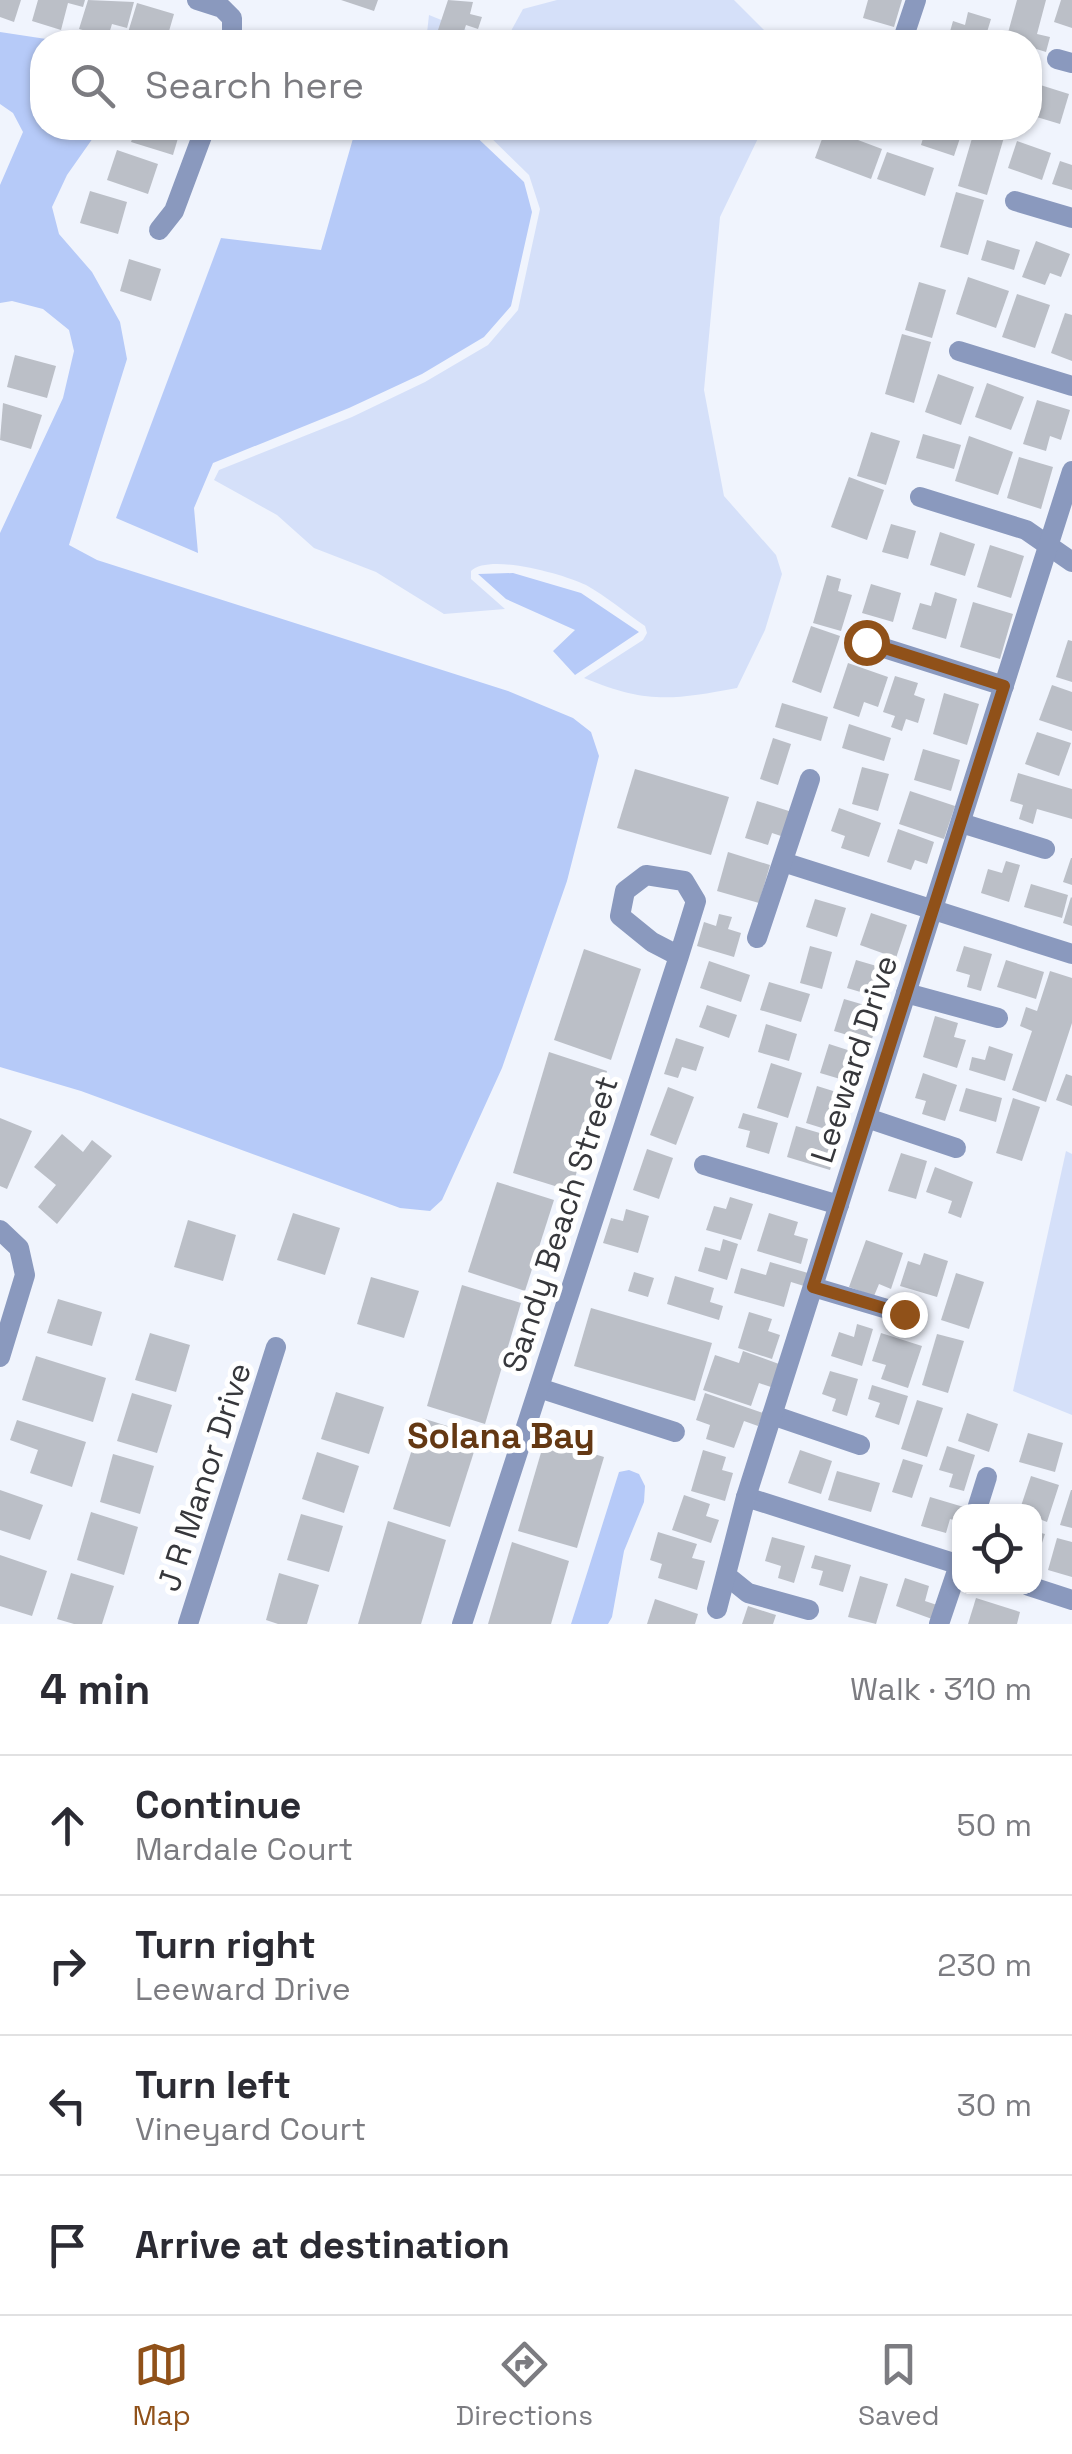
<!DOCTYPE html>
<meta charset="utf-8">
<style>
:root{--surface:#fff;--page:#f7f7f7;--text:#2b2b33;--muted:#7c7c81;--line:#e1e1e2;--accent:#905119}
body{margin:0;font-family:"Space Grotesk",sans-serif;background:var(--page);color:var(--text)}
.controls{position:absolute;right:30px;bottom:30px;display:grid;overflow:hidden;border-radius:20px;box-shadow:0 2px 8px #0004}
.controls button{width:90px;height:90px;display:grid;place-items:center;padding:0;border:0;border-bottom:2px solid var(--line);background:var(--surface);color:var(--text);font:50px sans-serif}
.stop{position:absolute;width:30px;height:30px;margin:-22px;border:8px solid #905119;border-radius:50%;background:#fff}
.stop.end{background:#905119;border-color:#fff;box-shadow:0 2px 10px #0008}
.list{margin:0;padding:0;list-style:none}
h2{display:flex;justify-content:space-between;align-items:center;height:130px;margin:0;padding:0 40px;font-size:42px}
h2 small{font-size:32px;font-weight:400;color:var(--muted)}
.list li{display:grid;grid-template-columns:65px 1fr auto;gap:30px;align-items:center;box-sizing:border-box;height:140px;padding:0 40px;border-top:2px solid var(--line)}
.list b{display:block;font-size:38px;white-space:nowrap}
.list p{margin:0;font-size:32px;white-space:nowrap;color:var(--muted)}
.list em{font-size:32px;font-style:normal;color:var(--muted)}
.icon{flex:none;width:55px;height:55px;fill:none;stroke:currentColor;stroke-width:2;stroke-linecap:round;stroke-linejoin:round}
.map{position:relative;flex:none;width:1072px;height:1624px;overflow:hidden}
.search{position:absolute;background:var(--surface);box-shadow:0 2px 8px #0004;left:30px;right:30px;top:30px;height:110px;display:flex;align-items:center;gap:25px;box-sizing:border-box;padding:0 35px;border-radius:40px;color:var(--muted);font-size:38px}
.sheet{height:690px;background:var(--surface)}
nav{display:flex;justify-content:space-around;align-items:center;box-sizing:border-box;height:140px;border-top:2px solid var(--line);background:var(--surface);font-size:28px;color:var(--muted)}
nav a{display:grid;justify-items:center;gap:5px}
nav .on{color:var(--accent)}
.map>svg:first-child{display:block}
</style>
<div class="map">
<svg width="1072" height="1624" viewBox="0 0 1072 1624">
<rect width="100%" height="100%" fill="#f0f4fd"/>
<g fill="#d5e0f9">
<polygon points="557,0 734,0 776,42 505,42 523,9"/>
<polygon points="429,15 496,42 426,42"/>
<path d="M481,128H763L720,217L704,390L724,496L776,555L782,574L765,630L737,688C672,700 647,704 584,678L643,640L647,633L645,626C626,613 606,596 586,585C563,574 489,553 471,571V579L505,609L444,614L376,572L314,548L277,515L214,480L219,470L352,417L425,382L488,345L518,310L540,209L529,175Z"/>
<polygon points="1066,1151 1072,1154 1072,1415 1013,1391"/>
</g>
<g fill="#b6caf8">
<polygon points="0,32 66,42 42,42 42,128 100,128 67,175 52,207 59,234 92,272 120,322 127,359 69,545 97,560 508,691 573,718 591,732 599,756 567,881 502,1068 442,1200 430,1211 400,1208 81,1091 0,1067 0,533 63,398 74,351 69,330 43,309 12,301 0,303 0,185 23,132 13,113 0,104"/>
<polygon points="356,128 467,128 524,182 532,212 511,306 484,337 422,374 349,408 213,463 194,508 198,553 116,518 221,238 321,250"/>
<polygon points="513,573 581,593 639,632 575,675 553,651 575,630 506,599 478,574"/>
<polygon points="629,1470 639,1474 645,1486 644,1502 624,1551 612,1617 608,1624 571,1624 619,1472"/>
</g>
<g fill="#bbbfc7">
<polygon points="0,0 21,0 14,22 0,17"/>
<polygon points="38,0 85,0 83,7 68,3 61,30 32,21"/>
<polygon points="88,0 134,2 127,28 112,24 108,37 79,29"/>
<polygon points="341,0 378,0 374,11"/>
<polygon points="448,0 473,2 470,14 482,17 478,29 466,25 462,37 438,30"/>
<polygon points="868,0 902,0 894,27 863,18"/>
<polygon points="1017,0 1046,0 1037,34 1050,37 1046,52 1030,47 1030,42 1006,40"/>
<polygon points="1061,0 1072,0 1072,28 1054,22"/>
<polygon points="137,3 174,14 167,38 155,34 152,42 126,39"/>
<polygon points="968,12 991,19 984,42 947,42 953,21 965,25"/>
<polygon points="850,30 887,42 846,42"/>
<polygon points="1034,83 1069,94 1060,124 1030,115"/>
<polygon points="136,128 181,128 173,155 131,142"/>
<polygon points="826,128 882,149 871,179 815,158"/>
<polygon points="926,128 959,128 958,131 962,132 954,156 921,145"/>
<polygon points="975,128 1005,134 987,195 958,186"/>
<polygon points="1017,141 1051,153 1042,180 1008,168"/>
<polygon points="117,150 158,164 148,194 107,180"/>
<polygon points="887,152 934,168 925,196 877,179"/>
<polygon points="1060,161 1072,165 1072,190 1052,184"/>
<polygon points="90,191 127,202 118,234 80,223"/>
<polygon points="956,192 984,200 968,255 940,247"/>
<polygon points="987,240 1020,250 1014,270 981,260"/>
<polygon points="1036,241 1070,254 1061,277 1050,273 1045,285 1022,277"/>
<polygon points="129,259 161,269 151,301 120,291"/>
<polygon points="968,277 1009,291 996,328 956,314"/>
<polygon points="919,282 946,290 932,338 905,330"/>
<polygon points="1017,294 1050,305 1035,348 1002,337"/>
<polygon points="1065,313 1072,315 1072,361 1051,353"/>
<polygon points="902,334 931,342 914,403 885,394"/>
<polygon points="15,355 56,366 47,398 7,387"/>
<polygon points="938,374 974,387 961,425 925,412"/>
<polygon points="987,383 1024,397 1011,430 975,417"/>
<polygon points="1037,400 1070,410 1061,440 1050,436 1046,451 1023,444"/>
<polygon points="3,403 42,415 31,449 0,440"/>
<polygon points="871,432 900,441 886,485 857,476"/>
<polygon points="923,434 961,445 954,469 916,458"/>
<polygon points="969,436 1013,452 998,495 955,481"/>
<polygon points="1019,457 1053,467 1041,509 1007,498"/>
<polygon points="849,477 884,490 867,540 831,527"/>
<polygon points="891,524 916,531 908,559 882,552"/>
<polygon points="940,532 975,544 965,576 930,565"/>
<polygon points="990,545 1024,556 1011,598 977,587"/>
<polygon points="827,575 841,579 838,591 852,595 841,631 813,623"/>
<polygon points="871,584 901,593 893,622 862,613"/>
<polygon points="935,592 957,599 946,639 912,629 920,603 931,606"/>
<polygon points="973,602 1013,614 1000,659 960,647"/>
<polygon points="811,626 840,636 821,693 792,682"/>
<polygon points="1068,640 1072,641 1072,682 1056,677"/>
<polygon points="848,663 888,677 878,707 864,702 859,717 833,708"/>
<polygon points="895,676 918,683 914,695 925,699 918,723 906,719 902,731 891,727 895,716 883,712"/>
<polygon points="1052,685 1072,692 1072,731 1039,720"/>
<polygon points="944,693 979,704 967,745 933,734"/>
<polygon points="782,703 828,717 821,741 775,727"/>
<polygon points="849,724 891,738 884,761 842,748"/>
<polygon points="1037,732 1071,743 1059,776 1025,764"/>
<polygon points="773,738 791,744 778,785 760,779"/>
<polygon points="923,749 960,760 951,791 914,780"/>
<polygon points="862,767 889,774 878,811 852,804"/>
<polygon points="635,769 729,797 711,855 617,828"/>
<polygon points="1018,773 1072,789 1072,819 1037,809 1033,824 1019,819 1023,805 1010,801"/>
<polygon points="910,791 955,806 944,839 899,824"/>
<polygon points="757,801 792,812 784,837 772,833 768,845 745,838"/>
<polygon points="839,808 881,823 869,857 841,848 845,836 831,831"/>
<polygon points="898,829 934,842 927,864 915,860 911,870 887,862"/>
<polygon points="728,852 770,865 759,903 717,891"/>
<polygon points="1071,858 1072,858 1072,885 1063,882"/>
<polygon points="1006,861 1020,865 1009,902 981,893 988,869 1002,873"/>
<polygon points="1031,884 1068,895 1062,918 1024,907"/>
<polygon points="1071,897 1072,898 1072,926 1063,923"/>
<polygon points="815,899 846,908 837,937 806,927"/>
<polygon points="871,913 907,925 896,958 860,945"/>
<polygon points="719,914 732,917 728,929 741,933 734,957 697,946 704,922 716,926"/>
<polygon points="810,946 832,952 822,989 800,983"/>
<polygon points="964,946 992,954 981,991 967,987 970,975 956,971"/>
<polygon points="584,949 641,969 611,1060 554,1040"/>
<polygon points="856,960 880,967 876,981 888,984 884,999 847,988"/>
<polygon points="1006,960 1044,972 1036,999 997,987"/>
<polygon points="709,961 750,975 741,1002 700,988"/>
<polygon points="1050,971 1072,978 1072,1023 1046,1102 1012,1090 1032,1031 1020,1026 1026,1007 1037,1011"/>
<polygon points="769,982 810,994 801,1022 760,1010"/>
<polygon points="844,999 868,1006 863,1022 876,1026 871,1042 834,1031"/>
<polygon points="707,1005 737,1015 729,1038 699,1027"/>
<polygon points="935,1016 958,1023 954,1037 966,1040 957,1068 923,1057"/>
<polygon points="766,1024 797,1034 789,1061 758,1052"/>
<polygon points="676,1038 704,1047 696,1071 682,1067 678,1078 664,1074"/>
<polygon points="829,1044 854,1052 849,1066 862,1070 857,1084 820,1073"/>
<polygon points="989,1046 1013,1054 1005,1081 969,1070 972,1057 985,1060"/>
<polygon points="549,1052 607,1071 571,1191 513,1173"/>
<polygon points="771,1063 802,1073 788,1118 757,1108"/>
<polygon points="923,1073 957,1085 945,1121 922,1114 926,1101 915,1098"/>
<polygon points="1066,1074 1072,1076 1072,1106 1056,1100"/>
<polygon points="817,1086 846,1095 835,1132 806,1123"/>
<polygon points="668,1087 694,1097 676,1145 650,1135"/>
<polygon points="966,1088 1002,1098 996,1122 959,1111"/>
<polygon points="1013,1098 1040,1107 1022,1161 996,1153"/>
<polygon points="743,1113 778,1123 769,1154 746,1147 750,1131 738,1128"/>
<polygon points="0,1118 32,1131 7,1189 0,1186"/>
<polygon points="796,1126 840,1139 830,1170 787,1157"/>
<polygon points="62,1134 83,1152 92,1140 112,1156 57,1224 38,1207 56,1185 34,1167"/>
<polygon points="647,1149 673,1158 659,1199 633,1190"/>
<polygon points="901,1153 927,1161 916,1199 888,1191"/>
<polygon points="935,1167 973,1182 961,1218 948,1213 952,1201 926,1192"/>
<polygon points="497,1182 554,1200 525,1291 468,1272"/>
<polygon points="730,1197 753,1204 741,1240 706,1230 714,1206 726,1209"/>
<polygon points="626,1209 649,1216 638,1253 603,1243 611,1218 623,1221"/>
<polygon points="293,1213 340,1228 325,1275 277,1260"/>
<polygon points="769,1213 798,1222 794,1235 808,1239 801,1264 757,1251"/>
<polygon points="188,1220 236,1235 223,1281 174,1267"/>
<polygon points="723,1239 738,1244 727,1280 698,1271 705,1247 720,1251"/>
<polygon points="866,1240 903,1253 891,1289 879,1284 874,1296 849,1287"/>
<polygon points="924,1253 948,1261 937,1297 900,1286 908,1261 920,1265"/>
<polygon points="770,1262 808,1273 804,1286 791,1282 784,1307 734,1293 741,1268 766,1275"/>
<polygon points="634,1272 654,1278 648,1297 628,1291"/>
<polygon points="956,1273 984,1282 969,1329 941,1320"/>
<polygon points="675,1276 714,1288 710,1302 723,1306 719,1320 667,1304"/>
<polygon points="371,1277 419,1291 404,1338 357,1324"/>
<polygon points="462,1285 521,1303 485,1424 427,1406"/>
<polygon points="58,1299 102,1312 92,1346 47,1333"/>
<polygon points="591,1308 712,1343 695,1401 574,1366"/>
<polygon points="749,1312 772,1319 768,1331 780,1335 772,1359 738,1348"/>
<polygon points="857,1324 873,1329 862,1366 831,1356 839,1332 854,1337"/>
<polygon points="150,1333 190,1345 176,1392 135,1380"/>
<polygon points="881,1333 922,1346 908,1388 881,1379 886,1365 872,1361"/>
<polygon points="937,1334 964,1341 948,1393 922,1385"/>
<polygon points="743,1351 779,1364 771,1387 759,1383 751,1406 703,1390 715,1355 739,1363"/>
<polygon points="36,1356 106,1378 93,1422 22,1400"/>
<polygon points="830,1371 858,1379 847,1416 832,1411 836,1399 822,1394"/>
<polygon points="872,1385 908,1396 899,1425 875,1417 880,1403 868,1399"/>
<polygon points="336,1392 384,1407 369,1454 321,1439"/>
<polygon points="132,1393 172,1405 157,1453 117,1441"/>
<polygon points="705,1393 763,1413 758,1426 744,1421 734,1448 706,1439 710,1425 696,1420"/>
<polygon points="917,1400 943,1408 927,1457 901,1449"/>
<polygon points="967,1413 998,1424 989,1452 958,1441"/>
<polygon points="422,1418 479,1436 450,1527 393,1509"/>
<polygon points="17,1420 86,1442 72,1487 30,1473 38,1450 10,1440"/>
<polygon points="1028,1433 1063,1443 1055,1472 1019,1462"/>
<polygon points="545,1439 604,1457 577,1548 518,1531"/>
<polygon points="947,1446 975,1455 964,1491 949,1487 953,1474 939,1470"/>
<polygon points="703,1450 726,1457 722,1470 733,1473 725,1501 691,1491"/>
<polygon points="800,1450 832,1461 821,1494 788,1483"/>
<polygon points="317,1452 359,1466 344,1513 302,1499"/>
<polygon points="113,1454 154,1466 140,1514 100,1502"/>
<polygon points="903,1459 923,1465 912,1498 892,1492"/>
<polygon points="837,1471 880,1483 871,1512 828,1500"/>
<polygon points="1031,1476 1059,1485 1047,1522 1034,1517 1034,1512 1019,1512"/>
<polygon points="0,1490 43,1505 30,1540 0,1530"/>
<polygon points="1071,1490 1072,1490 1072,1528 1060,1525"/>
<polygon points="684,1495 710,1504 706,1516 719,1520 711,1543 672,1530"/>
<polygon points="930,1497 967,1508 960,1512 960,1522 950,1519 946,1533 921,1526"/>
<polygon points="91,1512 138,1527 124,1575 77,1560"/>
<polygon points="301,1514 343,1526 329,1572 287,1560"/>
<polygon points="388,1521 446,1540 421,1624 358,1624"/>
<polygon points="1034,1531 1045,1534 1035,1564 1034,1564"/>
<polygon points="658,1532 697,1544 692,1558 705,1561 697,1590 658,1578 662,1564 650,1560"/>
<polygon points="772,1537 805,1546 794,1583 778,1578 781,1566 765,1561"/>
<polygon points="1057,1538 1072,1542 1072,1577 1048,1570"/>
<polygon points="512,1542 569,1561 551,1624 488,1624"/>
<polygon points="0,1555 47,1571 32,1616 0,1606"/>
<polygon points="815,1555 851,1565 843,1592 819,1585 823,1571 811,1568"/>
<polygon points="71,1573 114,1586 102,1624 74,1624 57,1619"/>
<polygon points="279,1573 319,1585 307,1624 278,1624 266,1620"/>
<polygon points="860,1576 888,1584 876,1624 848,1617"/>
<polygon points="905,1578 929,1586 925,1601 937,1605 932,1619 896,1606"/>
<polygon points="976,1598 1020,1612 1017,1624 968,1624"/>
<polygon points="655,1599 698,1614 695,1624 647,1624"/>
<polygon points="748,1606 776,1615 773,1624 742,1624"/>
</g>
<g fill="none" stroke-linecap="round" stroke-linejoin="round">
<g stroke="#8a99be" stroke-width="20">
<polyline points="197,0 222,8 232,18 232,42"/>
<polyline points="902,42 916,0"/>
<polyline points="1057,59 1072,63"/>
<polyline points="1015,201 1072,218"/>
<polyline points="159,230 174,211 205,128"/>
<polyline points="959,351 1072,386"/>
<polyline points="920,497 1026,530 1072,562"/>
<polyline points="865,642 1004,686"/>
<polyline points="961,823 1045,849"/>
<polyline points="783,862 1072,954"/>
<polyline points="757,938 810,779"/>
<polyline points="906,993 998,1018"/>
<polyline points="867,1118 956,1148"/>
<polyline points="704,1165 839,1205"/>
<polyline points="0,1230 19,1248 25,1275 0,1357"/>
<polyline points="813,1287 904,1314"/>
<polyline points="539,1388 675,1432"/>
<polyline points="772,1415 860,1445"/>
<polyline points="746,1497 960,1565"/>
<polyline points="976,1512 987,1477"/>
<polyline points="727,1576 748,1593 809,1610"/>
<polyline points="1029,1586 1072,1600"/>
<polyline points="717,1609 746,1497 1072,471"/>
<polyline points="188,1624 276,1347"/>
<polyline points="462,1624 679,956 696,901 684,881 646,875 625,891 620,916 652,942 679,956"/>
<polyline points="939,1624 960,1562"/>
</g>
</g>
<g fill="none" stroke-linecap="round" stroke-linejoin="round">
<polyline stroke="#905119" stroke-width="12" points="866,642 1004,686 813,1287 904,1314"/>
</g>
<g text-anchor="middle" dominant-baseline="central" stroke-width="10" stroke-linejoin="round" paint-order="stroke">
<g font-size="32" fill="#37383c" stroke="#fff">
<text transform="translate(854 1059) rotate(-72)">Leeward Drive</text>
<text transform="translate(560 1224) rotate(-72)">Sandy Beach Street</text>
<text transform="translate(204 1477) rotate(-72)">J R Manor Drive</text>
</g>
<g font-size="35" font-weight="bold" fill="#643813" stroke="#fff">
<text x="501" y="1436">Solana Bay</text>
</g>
</g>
</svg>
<div class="controls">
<button><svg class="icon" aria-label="locate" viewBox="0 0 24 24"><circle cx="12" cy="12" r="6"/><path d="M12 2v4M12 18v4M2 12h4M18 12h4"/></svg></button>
</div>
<div class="stop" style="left:866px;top:642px"></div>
<div class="stop end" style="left:904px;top:1314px"></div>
<div class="search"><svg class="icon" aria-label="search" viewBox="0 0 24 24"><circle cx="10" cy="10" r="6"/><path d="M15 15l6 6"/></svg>Search here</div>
</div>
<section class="sheet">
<h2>4 min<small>Walk · 310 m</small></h2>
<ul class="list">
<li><svg class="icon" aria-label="ahead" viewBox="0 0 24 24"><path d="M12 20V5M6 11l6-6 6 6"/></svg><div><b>Continue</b><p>Mardale Court</p></div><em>50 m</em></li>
<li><svg class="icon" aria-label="right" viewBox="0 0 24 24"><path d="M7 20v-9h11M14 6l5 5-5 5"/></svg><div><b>Turn right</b><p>Leeward Drive</p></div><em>230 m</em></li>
<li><svg class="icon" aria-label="left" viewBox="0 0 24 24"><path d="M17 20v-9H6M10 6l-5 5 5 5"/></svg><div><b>Turn left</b><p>Vineyard Court</p></div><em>30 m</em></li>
<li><svg class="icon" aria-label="arrive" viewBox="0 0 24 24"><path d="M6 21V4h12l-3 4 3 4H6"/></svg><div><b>Arrive at destination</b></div></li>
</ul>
</section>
<nav>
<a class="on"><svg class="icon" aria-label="map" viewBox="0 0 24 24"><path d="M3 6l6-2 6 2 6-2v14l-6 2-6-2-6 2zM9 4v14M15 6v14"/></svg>Map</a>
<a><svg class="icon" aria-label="directions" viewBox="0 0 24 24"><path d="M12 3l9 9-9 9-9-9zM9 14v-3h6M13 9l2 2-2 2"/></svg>Directions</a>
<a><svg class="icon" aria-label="saved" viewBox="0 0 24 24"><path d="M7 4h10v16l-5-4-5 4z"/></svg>Saved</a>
</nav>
